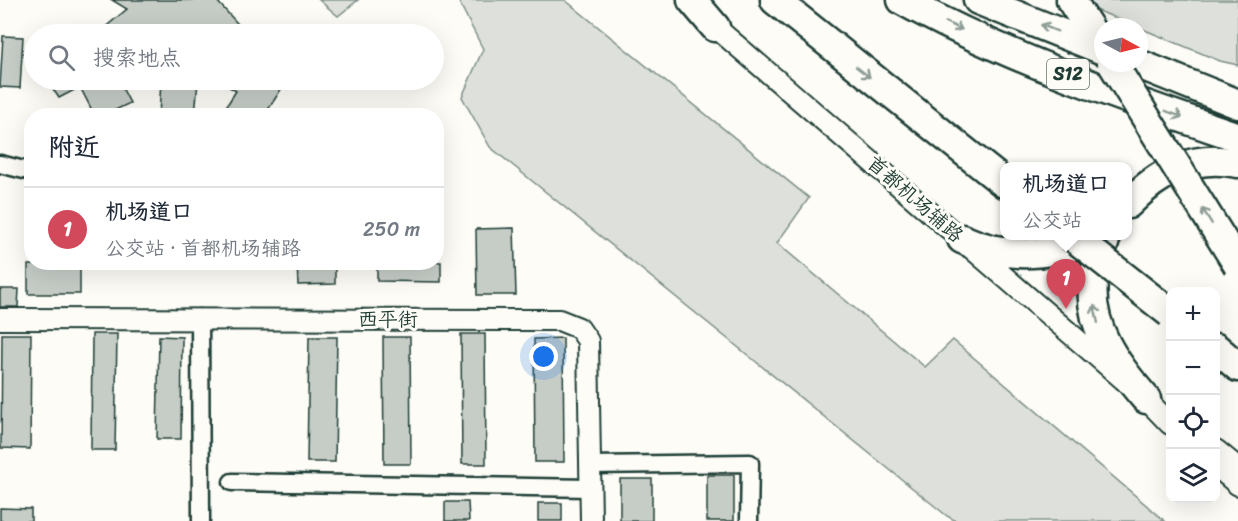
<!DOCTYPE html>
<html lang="zh">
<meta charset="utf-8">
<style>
:root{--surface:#fff;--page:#f6f6f7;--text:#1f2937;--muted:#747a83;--line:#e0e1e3;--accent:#d1495b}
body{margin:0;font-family:Sriracha,"LXGW WenKai TC",sans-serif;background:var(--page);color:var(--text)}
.controls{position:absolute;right:18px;bottom:18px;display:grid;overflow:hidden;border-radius:12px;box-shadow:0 6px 24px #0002}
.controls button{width:54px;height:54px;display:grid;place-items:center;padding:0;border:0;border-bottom:2px solid var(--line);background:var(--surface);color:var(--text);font:30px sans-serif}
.compass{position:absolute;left:1094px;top:18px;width:54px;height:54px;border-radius:50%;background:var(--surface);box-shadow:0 6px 24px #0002;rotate:97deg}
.you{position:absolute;left:544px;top:357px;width:21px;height:21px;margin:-15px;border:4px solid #fff;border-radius:50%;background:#1a73e8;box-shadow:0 0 0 9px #1a73e833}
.badge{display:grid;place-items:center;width:39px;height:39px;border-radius:50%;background:var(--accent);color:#fff;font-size:20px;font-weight:700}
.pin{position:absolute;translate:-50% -50px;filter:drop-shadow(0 2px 3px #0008)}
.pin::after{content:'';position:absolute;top:32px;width:21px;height:18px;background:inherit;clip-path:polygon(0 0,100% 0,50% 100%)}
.popup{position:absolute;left:1000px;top:162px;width:132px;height:78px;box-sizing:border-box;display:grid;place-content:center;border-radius:12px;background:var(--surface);filter:drop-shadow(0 2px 4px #0005);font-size:20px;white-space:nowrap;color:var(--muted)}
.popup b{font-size:22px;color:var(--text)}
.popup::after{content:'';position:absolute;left:50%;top:100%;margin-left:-12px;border:12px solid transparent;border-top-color:var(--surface)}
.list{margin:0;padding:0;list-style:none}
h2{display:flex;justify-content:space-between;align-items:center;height:78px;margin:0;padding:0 24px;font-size:26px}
h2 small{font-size:20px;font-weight:400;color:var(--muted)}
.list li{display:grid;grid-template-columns:39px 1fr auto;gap:18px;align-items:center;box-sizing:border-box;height:84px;padding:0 24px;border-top:2px solid var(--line)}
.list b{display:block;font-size:22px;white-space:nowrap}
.list p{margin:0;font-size:20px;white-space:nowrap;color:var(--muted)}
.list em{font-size:20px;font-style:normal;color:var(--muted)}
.icon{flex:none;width:33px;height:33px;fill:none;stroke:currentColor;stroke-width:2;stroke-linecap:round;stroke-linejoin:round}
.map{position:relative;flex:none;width:1238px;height:521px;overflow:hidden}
.search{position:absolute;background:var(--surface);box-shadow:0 6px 24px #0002;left:24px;top:24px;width:420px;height:66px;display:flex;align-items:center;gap:15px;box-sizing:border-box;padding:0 21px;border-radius:33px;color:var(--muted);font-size:22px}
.panel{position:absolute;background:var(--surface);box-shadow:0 6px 24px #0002;left:24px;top:108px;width:420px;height:162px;border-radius:24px}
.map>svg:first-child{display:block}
</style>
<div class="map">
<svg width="1238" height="521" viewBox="0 0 1238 521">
<rect width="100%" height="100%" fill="#fdfcf7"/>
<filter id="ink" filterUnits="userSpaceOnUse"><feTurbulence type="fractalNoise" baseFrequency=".0167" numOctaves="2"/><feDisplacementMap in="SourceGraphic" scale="12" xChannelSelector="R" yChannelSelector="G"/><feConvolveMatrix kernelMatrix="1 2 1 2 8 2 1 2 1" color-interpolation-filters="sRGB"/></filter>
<g filter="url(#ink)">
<g fill="#dde0db" stroke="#7e8e88" stroke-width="1.5">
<polygon points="319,0 358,0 338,16"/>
<polygon points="458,0 565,0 809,198 777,243 925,367 953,340 1165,521 956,521 947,516 490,147 462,97 483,49"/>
<polygon points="1072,0 1238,0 1238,65 1220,61"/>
</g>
<g fill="#c6cdc7" stroke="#1f3d34" stroke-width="1.5">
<polygon points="112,0 216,0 247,34 97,34 127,9"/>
<polygon points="3,36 23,37 20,88 0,87"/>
<polygon points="47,80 118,80 130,103 103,116 95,116 80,87 59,98"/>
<polygon points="161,80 198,80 195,116 159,116"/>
<polygon points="218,80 287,80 264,116 258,112 255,116 220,116 236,91"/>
<polygon points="514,228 516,295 477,295 476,229"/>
<polygon points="297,262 335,262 335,284 298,285"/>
<polygon points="377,262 441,262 441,282 377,281"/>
<rect x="28" y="265" width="52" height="29"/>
<polygon points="0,289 19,289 18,307 0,307"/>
<polygon points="2,334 31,334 30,449 1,448"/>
<polygon points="92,334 117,334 115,450 91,450"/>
<polygon points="461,334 485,334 486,464 462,464"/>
<polygon points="159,336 182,337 181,439 157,439"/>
<polygon points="309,337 337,337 335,462 307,462"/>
<polygon points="383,337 410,337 411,464 384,464"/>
<polygon points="563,338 564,462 535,462 534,339"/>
<rect x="707" y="475" width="27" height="46"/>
<rect x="620" y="479" width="32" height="42"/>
<polygon points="445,502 468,502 469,521 445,521"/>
<rect x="538" y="503" width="24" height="18"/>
<polygon points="0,508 31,509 31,521 0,521"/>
</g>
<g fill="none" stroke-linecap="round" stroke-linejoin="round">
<defs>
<g id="minor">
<polyline points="0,164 32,172"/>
<polyline points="200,318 201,521"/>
<polyline points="590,465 750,463 749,521"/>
<polyline points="232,482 590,488"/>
</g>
<g id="tertiary">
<polyline points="706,19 1146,399 1170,424"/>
<polyline points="0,319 559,320 579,328 588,341 591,521"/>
<polyline points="1216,450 1238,468"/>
<polyline points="1216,466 1238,485"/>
</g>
<g id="motorway">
<polyline points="692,0 715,27"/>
<polyline points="775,0 1004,183"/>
<path d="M902,0C1002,56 1129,100 1238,137"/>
<polyline points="978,0 1103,50"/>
<polyline points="1071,0 1103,49"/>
<polyline points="1136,63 1238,104"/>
<path d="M1128,204C1159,172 1192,154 1238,163"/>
<path d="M1106,236C1103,249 1096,262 1094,276C1085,324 1117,366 1146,399"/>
<path d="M962,239C1010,261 1055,255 1102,237"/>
<polyline points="1216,348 1238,367"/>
</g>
</defs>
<use href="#minor" stroke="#1f3d34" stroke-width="21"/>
<use href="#tertiary" stroke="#1f3d34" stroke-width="24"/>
<use href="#motorway" stroke="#1f3d34" stroke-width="33"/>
<use href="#minor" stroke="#fdfcf7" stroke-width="16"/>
<use href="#tertiary" stroke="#fdfcf7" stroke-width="20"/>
<use href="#motorway" stroke="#fdfcf7" stroke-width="28"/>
<defs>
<g id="motorway-bridge">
<polyline points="1112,63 1238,265"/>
<polyline points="1072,236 1170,313"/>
</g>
</defs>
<use href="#motorway-bridge" stroke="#1f3d34" stroke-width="33" stroke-linecap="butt"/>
<use href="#motorway-bridge" stroke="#fdfcf7" stroke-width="28"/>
</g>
<defs><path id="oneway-shaft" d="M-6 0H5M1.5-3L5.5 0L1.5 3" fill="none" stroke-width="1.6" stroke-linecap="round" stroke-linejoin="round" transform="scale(1.5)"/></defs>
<g stroke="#8e9c96">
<use href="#oneway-shaft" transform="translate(954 26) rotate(24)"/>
<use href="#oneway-shaft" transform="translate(1049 28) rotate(-158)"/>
<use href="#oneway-shaft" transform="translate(863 72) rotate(38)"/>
<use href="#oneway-shaft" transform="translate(1174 114) rotate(21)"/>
<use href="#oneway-shaft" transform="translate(1207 216) rotate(-122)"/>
<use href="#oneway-shaft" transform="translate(1096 314) rotate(-102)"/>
</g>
</g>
<g text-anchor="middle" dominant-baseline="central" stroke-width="6" stroke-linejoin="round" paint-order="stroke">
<rect fill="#fdfcf7" stroke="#62766e" stroke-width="1.5" x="1047" y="59" width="42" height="30" rx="4.5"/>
<g font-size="18" font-weight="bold" fill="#1f3d34">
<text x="1068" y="74">S12</text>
</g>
<g font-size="20" fill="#1f3d34" stroke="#fdfcf7">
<text transform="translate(915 199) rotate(41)">首都机场辅路</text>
<text x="388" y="319">西平街</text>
</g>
</g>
</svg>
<div class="controls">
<button>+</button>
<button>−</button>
<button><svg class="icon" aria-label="locate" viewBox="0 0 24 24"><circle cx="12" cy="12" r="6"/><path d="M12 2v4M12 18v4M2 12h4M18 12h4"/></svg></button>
<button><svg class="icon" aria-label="layers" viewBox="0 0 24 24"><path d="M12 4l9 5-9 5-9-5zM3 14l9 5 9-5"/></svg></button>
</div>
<svg class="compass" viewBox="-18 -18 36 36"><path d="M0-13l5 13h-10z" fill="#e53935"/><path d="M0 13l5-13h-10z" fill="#747a83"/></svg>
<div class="you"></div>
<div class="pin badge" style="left:1066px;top:309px">1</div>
<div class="popup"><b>机场道口</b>公交站</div>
<div class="search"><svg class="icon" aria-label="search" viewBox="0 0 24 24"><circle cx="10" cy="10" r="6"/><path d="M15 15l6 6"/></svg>搜索地点</div>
<section class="panel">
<h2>附近<small></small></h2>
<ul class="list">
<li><span class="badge">1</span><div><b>机场道口</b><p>公交站 · 首都机场辅路</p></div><em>250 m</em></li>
</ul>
</section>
</div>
